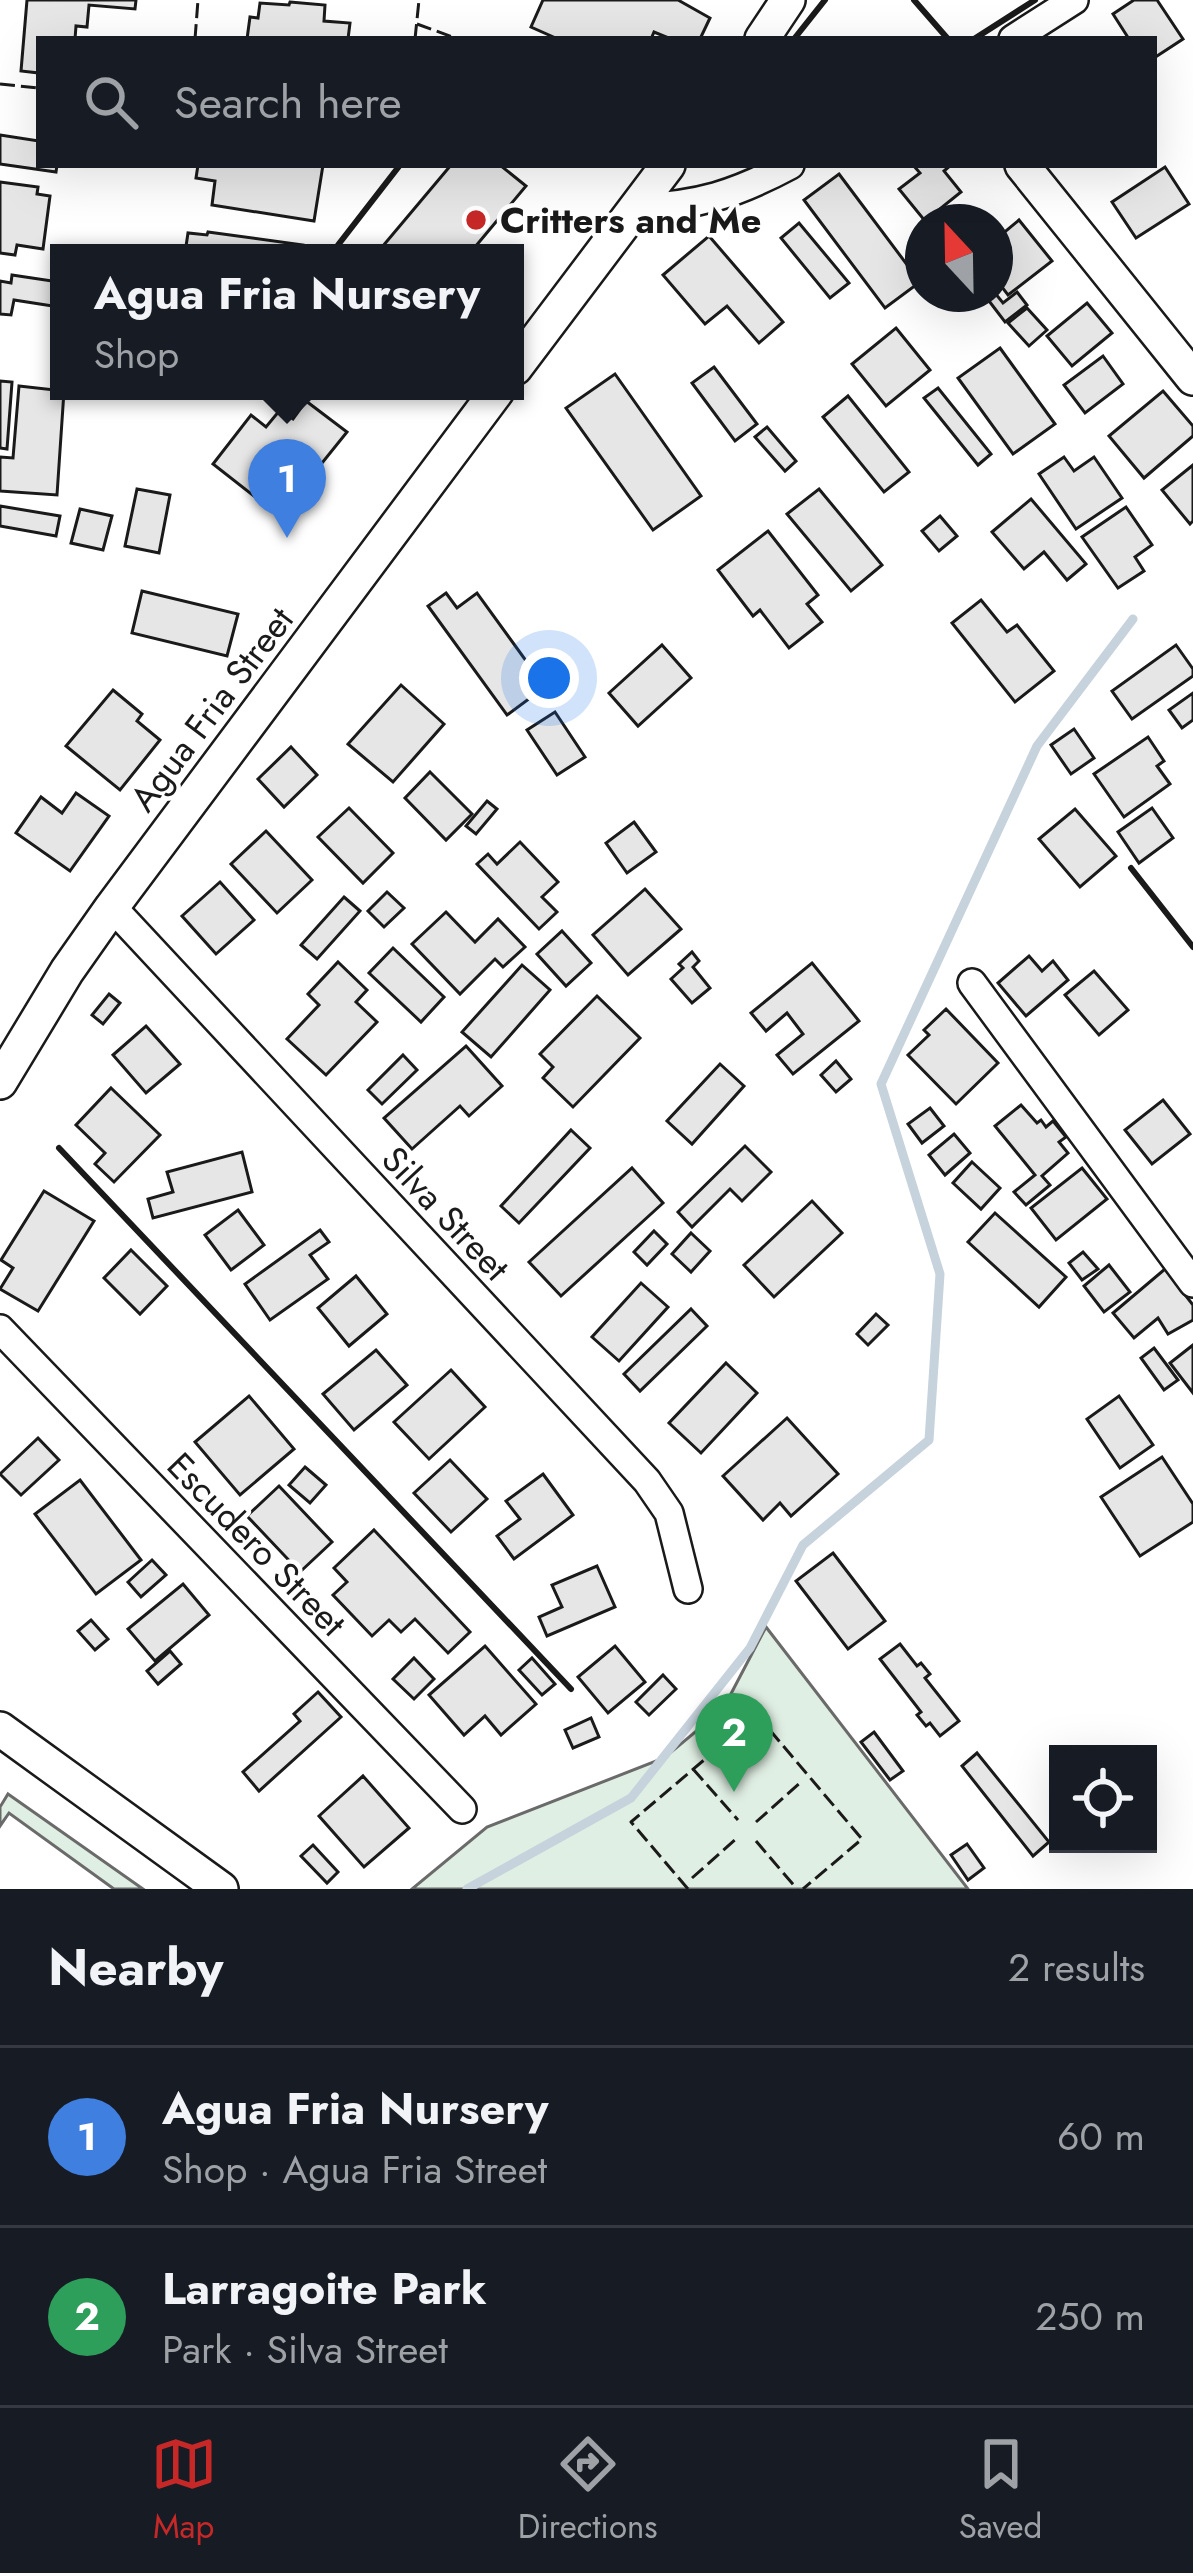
<!DOCTYPE html>
<meta charset="utf-8">
<style>
:root{--surface:#171b24;--page:#242831;--text:#f1f3f6;--muted:#9ea1a6;--line:#363941;--accent:#c62828}
body{margin:0;font-family:Jost,sans-serif;background:var(--page);color:var(--text)}
.controls{position:absolute;right:36px;bottom:36px;display:grid;overflow:hidden;border-radius:0px;box-shadow:0 12px 48px #0002}
.controls button{width:108px;height:108px;display:grid;place-items:center;padding:0;border:0;border-bottom:3px solid var(--line);background:var(--surface);color:var(--text);font:60px sans-serif}
.compass{position:absolute;left:905px;top:204px;width:108px;height:108px;border-radius:50%;background:var(--surface);box-shadow:0 12px 48px #0002;rotate:338deg}
.you{position:absolute;left:549px;top:678px;width:42px;height:42px;margin:-30px;border:9px solid #fff;border-radius:50%;background:#1a73e8;box-shadow:0 0 0 18px #1a73e833}
.badge{display:grid;place-items:center;width:78px;height:78px;border-radius:50%;background:var(--accent);color:#fff;font-size:39px;font-weight:700}
.pin{position:absolute;translate:-50% -99px;filter:drop-shadow(0 3px 6px #0008)}
.pin::after{content:'';position:absolute;top:63px;width:42px;height:36px;background:inherit;clip-path:polygon(0 0,100% 0,50% 100%)}
.popup{position:absolute;left:50px;top:244px;width:474px;height:156px;box-sizing:border-box;display:grid;place-content:center;border-radius:0px;background:var(--surface);filter:drop-shadow(0 3px 9px #0005);font-size:39px;white-space:nowrap;color:var(--muted)}
.popup b{font-size:45px;color:var(--text)}
.popup::after{content:'';position:absolute;left:50%;top:100%;margin-left:-24px;border:24px solid transparent;border-top-color:var(--surface)}
.list{margin:0;padding:0;list-style:none}
h2{display:flex;justify-content:space-between;align-items:center;height:156px;margin:0;padding:0 48px;font-size:51px}
h2 small{font-size:39px;font-weight:400;color:var(--muted)}
.list li{display:grid;grid-template-columns:78px 1fr auto;gap:36px;align-items:center;box-sizing:border-box;height:180px;padding:0 48px;border-top:3px solid var(--line)}
.list b{display:block;font-size:45px;white-space:nowrap}
.list p{margin:0;font-size:39px;white-space:nowrap;color:var(--muted)}
.list em{font-size:39px;font-style:normal;color:var(--muted)}
.icon{flex:none;width:66px;height:66px;fill:none;stroke:currentColor;stroke-width:2;stroke-linecap:round;stroke-linejoin:round}
.map{position:relative;flex:none;width:1193px;height:1889px;overflow:hidden}
.search{position:absolute;background:var(--surface);box-shadow:0 12px 48px #0002;left:36px;right:36px;top:36px;height:132px;display:flex;align-items:center;gap:30px;box-sizing:border-box;padding:0 42px;border-radius:0px;color:var(--muted);font-size:45px}
.sheet{height:516px;background:var(--surface)}
nav{display:flex;justify-content:space-around;align-items:center;box-sizing:border-box;height:168px;border-top:3px solid var(--line);background:var(--surface);font-size:33px;color:var(--muted)}
nav a{display:grid;justify-items:center;gap:6px}
nav .on{color:var(--accent)}
.map>svg:first-child{display:block}
</style>
<div class="map">
<svg width="1193" height="1889" viewBox="0 0 1193 1889">
<rect width="100%" height="100%" fill="#fff"/>
<g fill="#e0efe3" stroke="#6a6a6a" stroke-width="3">
<polygon points="766,1627 968,1889 412,1889 487,1827 664,1758 723,1709"/>
<polygon points="8,1794 143,1889 114,1889 9,1813 0,1826 0,1807"/>
</g>
<g fill="none" stroke-linecap="round" stroke-linejoin="round">
<polyline stroke="#c6d2dc" stroke-width="9" points="467,1889 631,1798 750,1648 803,1545 929,1440 940,1274 881,1084 1037,746 1133,619"/>
</g>
<g fill="#e6e6e6" stroke="#1a1a1a" stroke-width="3">
<polygon points="27,0 136,0 135,9 89,5 87,27 76,26 75,39 39,39 39,73 21,71"/>
<polygon points="543,0 678,0 710,18 700,39 671,39 654,32 651,39 558,39 531,27"/>
<polygon points="1134,0 1157,0 1183,39 1154,58 1154,39 1129,39 1113,14"/>
<polygon points="290,2 325,5 324,21 350,23 348,39 247,39 250,17 258,18 260,3 289,5"/>
<polygon points="0,135 39,141 39,165 57,165 56,172 0,164"/>
<polygon points="198,165 323,165 314,221 212,205 215,181 196,178"/>
<polygon points="451,165 500,165 526,186 470,253 377,253"/>
<polygon points="913,165 951,165 944,171 961,192 925,221 899,189 920,173"/>
<polygon points="1165,167 1189,204 1136,238 1112,202"/>
<polygon points="839,174 920,282 885,308 804,200"/>
<polygon points="0,182 38,187 37,194 50,196 43,249 17,245 15,255 0,253"/>
<polygon points="1019,220 1052,261 1008,295 995,278 995,240"/>
<polygon points="799,223 849,283 830,298 781,238"/>
<polygon points="208,232 303,245 302,253 185,253 188,233 207,235"/>
<polygon points="709,236 783,322 759,343 727,306 705,324 663,275"/>
<polygon points="12,275 59,282 59,307 14,300 11,315 0,314 0,281 11,283"/>
<polygon points="1017,292 1027,305 1005,322 986,297 995,293 1003,303"/>
<polygon points="1087,303 1112,333 1072,366 1047,336"/>
<polygon points="1027,308 1047,330 1029,346 1008,323"/>
<polygon points="896,328 930,370 886,406 852,364"/>
<polygon points="1000,348 1055,424 1013,454 958,378"/>
<polygon points="1103,356 1123,384 1085,413 1064,385"/>
<polygon points="714,367 757,424 735,441 692,383"/>
<polygon points="615,374 701,496 653,530 566,408"/>
<polygon points="0,381 12,382 7,449 0,448"/>
<polygon points="19,386 64,391 57,495 0,491 0,457 13,458"/>
<polygon points="938,388 991,454 978,465 924,398"/>
<polygon points="1163,391 1193,426 1193,436 1144,478 1109,436"/>
<polygon points="848,396 909,472 884,492 823,417"/>
<polygon points="306,401 347,432 310,478 293,465 263,503 213,464 251,415 266,427 280,410 293,419"/>
<polygon points="767,427 796,461 785,471 755,437"/>
<polygon points="1064,457 1074,471 1094,457 1122,498 1076,529 1039,474"/>
<polygon points="1193,465 1193,521 1190,524 1162,490"/>
<polygon points="137,489 170,495 159,553 125,546"/>
<polygon points="819,489 882,565 851,591 787,514"/>
<polygon points="1031,499 1086,564 1067,580 1044,552 1024,569 992,532"/>
<polygon points="0,506 60,516 56,536 0,526"/>
<polygon points="1126,507 1152,545 1135,557 1144,571 1118,588 1082,537"/>
<polygon points="80,509 112,516 103,550 71,543"/>
<polygon points="940,516 957,536 939,551 922,531"/>
<polygon points="768,531 818,595 807,604 822,622 789,648 760,610 753,616 718,570"/>
<polygon points="142,591 238,614 227,656 132,633"/>
<polygon points="446,593 457,608 477,593 545,687 507,715 428,606"/>
<polygon points="981,600 1007,632 1017,625 1054,671 1015,702 952,623"/>
<polygon points="662,645 691,678 638,726 609,693"/>
<polygon points="1176,645 1193,669 1193,676 1132,719 1112,691"/>
<polygon points="401,685 444,724 393,782 348,744"/>
<polygon points="113,690 142,714 137,721 160,740 120,790 66,746"/>
<polygon points="1193,693 1193,720 1182,728 1169,710"/>
<polygon points="555,712 585,757 557,775 527,730"/>
<polygon points="1074,729 1094,758 1071,774 1051,745"/>
<polygon points="1148,737 1164,761 1157,766 1170,784 1124,817 1094,774"/>
<polygon points="291,747 317,775 284,807 258,779"/>
<polygon points="430,772 472,814 446,840 405,798"/>
<polygon points="76,793 109,816 70,871 16,833 41,797 62,813"/>
<polygon points="487,801 497,809 476,834 466,826"/>
<polygon points="349,808 393,853 363,883 318,837"/>
<polygon points="1152,808 1173,838 1139,863 1118,832"/>
<polygon points="1075,809 1116,856 1080,887 1039,839"/>
<polygon points="634,822 656,852 627,873 606,843"/>
<polygon points="266,831 312,880 277,913 231,864"/>
<polygon points="520,842 558,882 542,897 557,912 539,929 477,864 488,854 497,864"/>
<polygon points="220,882 254,920 216,954 182,916"/>
<polygon points="645,889 681,929 628,975 593,935"/>
<polygon points="387,892 404,908 384,927 368,911"/>
<polygon points="344,897 360,911 317,959 301,945"/>
<polygon points="446,912 475,942 498,919 525,947 503,967 495,959 460,994 412,944"/>
<polygon points="562,931 591,963 566,986 537,954"/>
<polygon points="393,948 444,997 421,1022 369,973"/>
<polygon points="692,952 699,961 693,967 710,988 692,1003 671,979 683,968 679,964"/>
<polygon points="1029,956 1042,971 1053,961 1068,980 1026,1016 998,983"/>
<polygon points="338,962 367,990 356,1002 377,1022 326,1075 287,1039 319,1005 308,994"/>
<polygon points="812,963 859,1021 793,1074 777,1055 803,1034 787,1013 766,1031 751,1013"/>
<polygon points="522,965 550,990 491,1057 462,1032"/>
<polygon points="1094,971 1128,1010 1099,1035 1065,995"/>
<polygon points="109,994 120,1003 103,1024 92,1015"/>
<polygon points="597,996 640,1038 573,1107 543,1078 553,1067 540,1054"/>
<polygon points="946,1009 998,1063 956,1104 908,1055 929,1035 924,1030"/>
<polygon points="146,1026 180,1064 146,1093 113,1055"/>
<polygon points="466,1046 502,1086 469,1116 460,1106 412,1149 384,1118"/>
<polygon points="403,1055 417,1070 382,1104 368,1090"/>
<polygon points="836,1061 851,1079 836,1092 821,1075"/>
<polygon points="720,1064 744,1086 692,1144 667,1121"/>
<polygon points="111,1088 160,1135 114,1182 95,1164 105,1153 76,1125"/>
<polygon points="1163,1100 1190,1134 1152,1164 1125,1130"/>
<polygon points="1021,1105 1037,1123 1041,1120 1046,1127 1053,1121 1066,1137 1059,1142 1068,1153 1042,1176 1050,1185 1026,1205 1014,1192 1035,1175 995,1126"/>
<polygon points="930,1108 944,1126 922,1143 908,1124"/>
<polygon points="571,1130 590,1148 519,1223 501,1206"/>
<polygon points="954,1134 970,1153 945,1175 929,1155"/>
<polygon points="745,1146 771,1172 742,1201 730,1189 692,1227 678,1212"/>
<polygon points="242,1152 252,1192 153,1218 148,1199 173,1192 167,1172"/>
<polygon points="972,1162 1000,1188 981,1209 953,1183"/>
<polygon points="632,1168 663,1203 561,1296 529,1262"/>
<polygon points="1082,1168 1107,1199 1056,1240 1031,1208"/>
<polygon points="44,1191 94,1221 38,1311 0,1289 13,1268 1,1260"/>
<polygon points="812,1201 842,1233 774,1297 744,1265"/>
<polygon points="238,1210 264,1245 231,1270 205,1235"/>
<polygon points="995,1213 1066,1277 1039,1307 968,1242"/>
<polygon points="320,1230 329,1242 310,1255 328,1279 270,1320 245,1284"/>
<polygon points="654,1231 667,1244 647,1265 634,1252"/>
<polygon points="691,1233 710,1251 691,1272 672,1254"/>
<polygon points="131,1250 167,1286 140,1314 104,1278"/>
<polygon points="1083,1252 1098,1269 1082,1280 1069,1263"/>
<polygon points="1109,1265 1130,1292 1104,1312 1084,1286"/>
<polygon points="1165,1269 1193,1305 1193,1320 1168,1334 1158,1318 1134,1338 1113,1313"/>
<polygon points="356,1276 387,1314 349,1346 318,1308"/>
<polygon points="641,1283 668,1307 619,1361 592,1337"/>
<polygon points="691,1309 707,1326 640,1391 624,1374"/>
<polygon points="876,1314 888,1325 868,1345 857,1334"/>
<polygon points="1193,1345 1193,1393 1170,1363"/>
<polygon points="1154,1348 1178,1380 1164,1390 1141,1358"/>
<polygon points="376,1350 407,1385 354,1430 323,1394"/>
<polygon points="726,1363 757,1393 701,1453 669,1423"/>
<polygon points="451,1370 485,1407 429,1459 394,1422"/>
<polygon points="249,1396 294,1449 240,1495 195,1442"/>
<polygon points="1119,1396 1153,1445 1120,1468 1087,1419"/>
<polygon points="787,1418 838,1474 791,1516 780,1503 763,1520 723,1476"/>
<polygon points="38,1438 59,1460 21,1495 0,1474"/>
<polygon points="1162,1457 1193,1504 1193,1522 1140,1556 1101,1497"/>
<polygon points="450,1460 487,1499 451,1532 414,1493"/>
<polygon points="305,1467 326,1485 310,1503 289,1485"/>
<polygon points="543,1474 573,1515 514,1559 497,1536 520,1519 506,1501"/>
<polygon points="80,1480 141,1560 96,1594 35,1514"/>
<polygon points="279,1486 332,1542 300,1572 247,1516"/>
<polygon points="374,1530 470,1632 448,1653 415,1619 401,1632 389,1620 372,1636 333,1595 347,1582 334,1568"/>
<polygon points="833,1553 885,1621 848,1649 796,1581"/>
<polygon points="152,1560 166,1575 141,1597 128,1582"/>
<polygon points="597,1566 615,1607 547,1636 539,1617 562,1607 552,1585"/>
<polygon points="183,1584 209,1615 155,1661 128,1629"/>
<polygon points="91,1620 108,1639 95,1650 78,1631"/>
<polygon points="900,1644 917,1666 921,1663 930,1674 925,1678 959,1721 940,1736 930,1723 926,1726 917,1715 921,1712 880,1659"/>
<polygon points="485,1646 536,1704 501,1735 485,1716 464,1735 429,1695"/>
<polygon points="615,1646 645,1682 608,1713 578,1677"/>
<polygon points="170,1651 181,1664 158,1684 147,1671"/>
<polygon points="414,1658 434,1679 414,1699 393,1679"/>
<polygon points="532,1658 555,1684 542,1695 519,1670"/>
<polygon points="663,1675 676,1689 649,1715 636,1702"/>
<polygon points="318,1692 341,1717 259,1791 243,1772 300,1721 294,1714"/>
<polygon points="591,1718 599,1737 573,1748 565,1730"/>
<polygon points="874,1732 903,1771 890,1780 861,1742"/>
<polygon points="977,1753 1049,1842 1033,1856 962,1766"/>
<polygon points="363,1776 409,1828 364,1867 319,1816"/>
<polygon points="967,1844 984,1868 968,1880 951,1855"/>
<polygon points="313,1845 338,1872 327,1883 301,1856"/>
</g>
<g fill="none" stroke-linecap="round" stroke-linejoin="round">
<defs>
<g id="minor">
<polyline points="1013,39 1074,0"/>
<path d="M636,208C698,206 736,194 790,165"/>
<polyline points="112,907 647,1481 669,1513 688,1589"/>
<polyline points="972,983 1193,1283"/>
<polyline points="0,1329 462,1809"/>
</g>
<g id="tertiary">
<polyline points="762,39 788,0"/>
<polyline points="1022,165 1193,378"/>
<polyline points="515,368 668,165"/>
<polyline points="0,1082 67,971 112,907 497,391"/>
<polyline points="0,1729 221,1889"/>
</g>
</defs>
<use href="#minor" stroke="#1a1a1a" stroke-width="32"/>
<use href="#tertiary" stroke="#1a1a1a" stroke-width="38"/>
<use href="#minor" stroke="#fff" stroke-width="27"/>
<use href="#tertiary" stroke="#fff" stroke-width="33"/>
<g stroke="#1a1a1a" stroke-width="3" stroke-dasharray="15 6" stroke-linecap="butt">
<polyline points="417,24 458,39"/>
<polyline points="195,39 198,0"/>
<polyline points="415,39 419,0"/>
<polyline points="0,84 39,88"/>
<polyline points="693,1769 738,1820"/>
<polyline points="756,1822 801,1782"/>
<polyline points="756,1841 797,1889"/>
<polyline points="692,1878 737,1838"/>
<polyline points="688,1889 631,1822 757,1715 862,1839 803,1889"/>
</g>
<g stroke="#1a1a1a" stroke-width="6">
<polyline points="914,0 948,39"/>
<polyline points="794,39 825,0"/>
<polyline points="974,39 1035,0"/>
<polyline points="337,253 338,245 400,165"/>
<polyline points="1131,868 1193,947"/>
<polyline points="59,1148 571,1689"/>
</g>
</g>
<circle fill="#c62828" stroke="#fff" stroke-width="4.5" cx="476" cy="220" r="12"/>
<g text-anchor="middle" dominant-baseline="central" stroke-width="9" stroke-linejoin="round" paint-order="stroke">
<g font-size="36" font-weight="bold" fill="#1a1a1a" stroke="#fff" text-anchor="start">
<text x="500" y="220">Critters and Me</text>
</g>
<g font-size="36" fill="#1a1a1a" stroke="#fff">
<text transform="translate(211 709) rotate(-53)">Agua Fria Street</text>
<text transform="translate(446 1213) rotate(47)">Silva Street</text>
<text transform="translate(257 1544) rotate(46)">Escudero Street</text>
</g>
</g>
</svg>
<div class="controls">
<button><svg class="icon" aria-label="locate" viewBox="0 0 24 24"><circle cx="12" cy="12" r="6"/><path d="M12 2v4M12 18v4M2 12h4M18 12h4"/></svg></button>
</div>
<svg class="compass" viewBox="-18 -18 36 36"><path d="M0-13l5 13h-10z" fill="#e53935"/><path d="M0 13l5-13h-10z" fill="#9ea1a6"/></svg>
<div class="you"></div>
<div class="pin badge" style="left:287px;top:538px;background:#3f7fe0">1</div>
<div class="popup"><b>Agua Fria Nursery</b>Shop</div>
<div class="pin badge" style="left:734px;top:1792px;background:#2e9e5b">2</div>
<div class="search"><svg class="icon" aria-label="search" viewBox="0 0 24 24"><circle cx="10" cy="10" r="6"/><path d="M15 15l6 6"/></svg>Search here</div>
</div>
<section class="sheet">
<h2>Nearby<small>2 results</small></h2>
<ul class="list">
<li><span class="badge" style="background:#3f7fe0">1</span><div><b>Agua Fria Nursery</b><p>Shop · Agua Fria Street</p></div><em>60 m</em></li>
<li><span class="badge" style="background:#2e9e5b">2</span><div><b>Larragoite Park</b><p>Park · Silva Street</p></div><em>250 m</em></li>
</ul>
</section>
<nav>
<a class="on"><svg class="icon" aria-label="map" viewBox="0 0 24 24"><path d="M3 6l6-2 6 2 6-2v14l-6 2-6-2-6 2zM9 4v14M15 6v14"/></svg>Map</a>
<a><svg class="icon" aria-label="directions" viewBox="0 0 24 24"><path d="M12 3l9 9-9 9-9-9zM9 14v-3h6M13 9l2 2-2 2"/></svg>Directions</a>
<a><svg class="icon" aria-label="saved" viewBox="0 0 24 24"><path d="M7 4h10v16l-5-4-5 4z"/></svg>Saved</a>
</nav>
